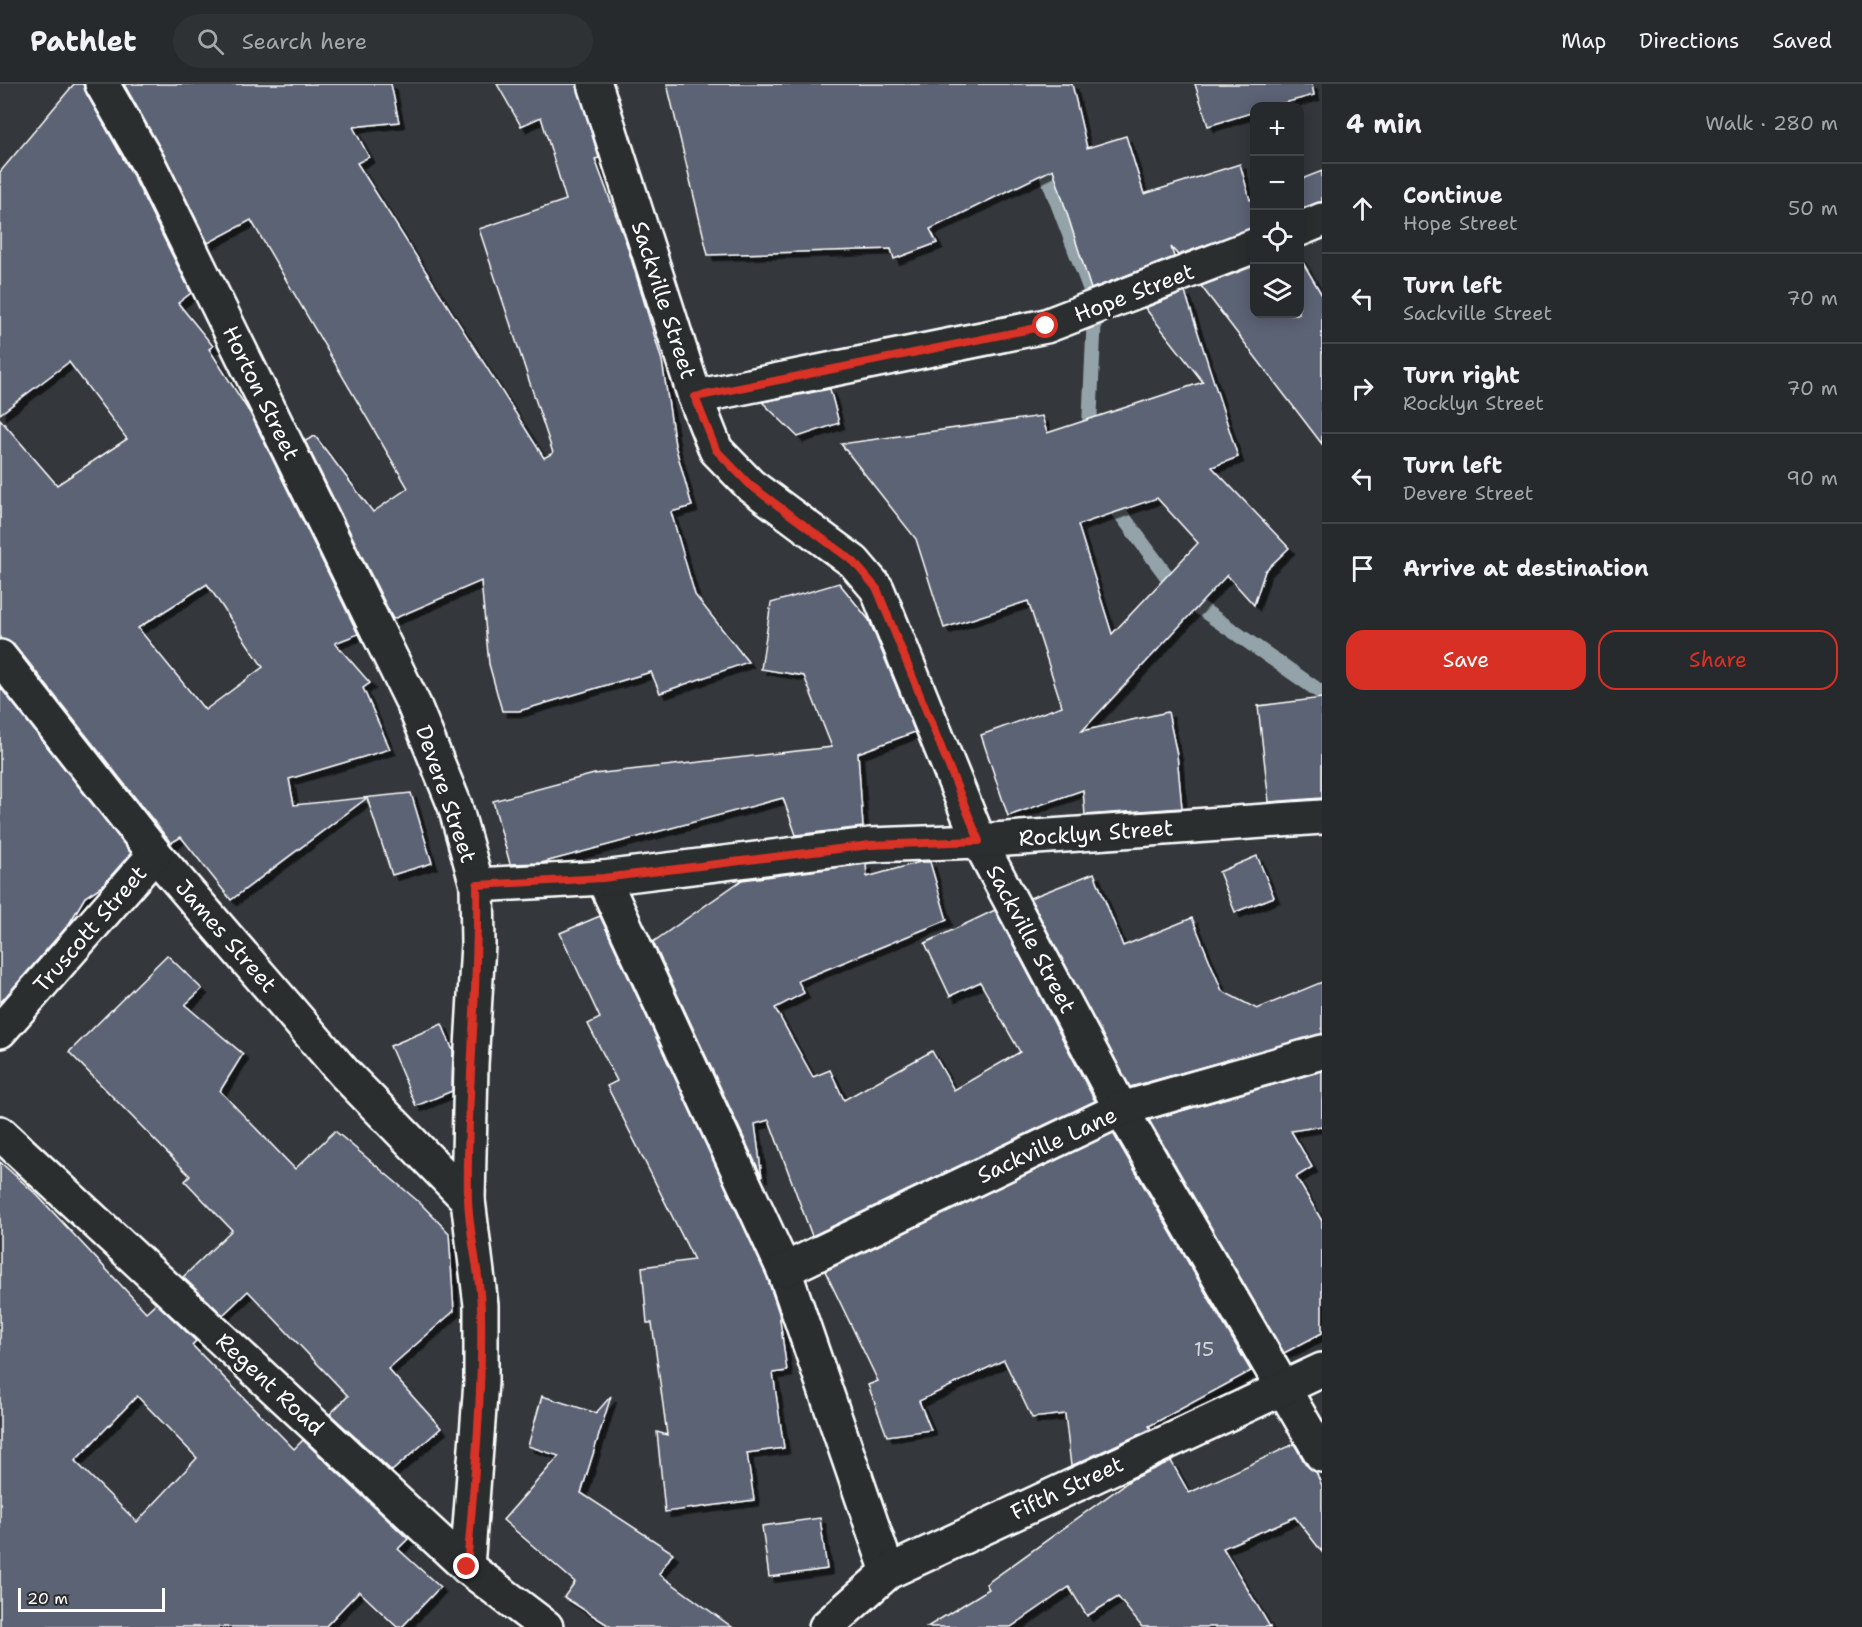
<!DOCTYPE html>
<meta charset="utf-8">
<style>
:root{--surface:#272a2d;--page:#2f3235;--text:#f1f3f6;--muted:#a4a7aa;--line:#434649;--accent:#d93025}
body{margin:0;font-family:"Shantell Sans",sans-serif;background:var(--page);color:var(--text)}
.controls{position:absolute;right:18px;top:18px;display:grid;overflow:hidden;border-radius:12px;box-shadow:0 3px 15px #0003}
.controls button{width:54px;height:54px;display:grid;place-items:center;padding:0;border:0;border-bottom:2px solid var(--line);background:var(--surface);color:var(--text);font:30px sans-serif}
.scale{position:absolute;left:18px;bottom:15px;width:147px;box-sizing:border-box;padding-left:6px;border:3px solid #fff;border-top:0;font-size:16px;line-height:21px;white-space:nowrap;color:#fff;-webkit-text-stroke:4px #2a2d2e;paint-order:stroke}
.stop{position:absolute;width:18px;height:18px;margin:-14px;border:4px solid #d93025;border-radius:50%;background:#fff}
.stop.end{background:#d93025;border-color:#fff;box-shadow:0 2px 6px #0008}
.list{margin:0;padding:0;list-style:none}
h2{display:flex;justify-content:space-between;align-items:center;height:78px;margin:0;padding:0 24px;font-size:26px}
h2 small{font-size:20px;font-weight:400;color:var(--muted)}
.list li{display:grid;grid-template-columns:39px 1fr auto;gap:18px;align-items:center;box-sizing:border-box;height:90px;padding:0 24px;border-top:2px solid var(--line)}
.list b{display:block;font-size:22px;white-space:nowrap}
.list p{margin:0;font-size:20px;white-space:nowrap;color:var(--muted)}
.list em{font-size:20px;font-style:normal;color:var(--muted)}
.actions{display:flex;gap:12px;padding:18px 24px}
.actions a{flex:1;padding:14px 0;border:2px solid var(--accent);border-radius:18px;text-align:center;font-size:21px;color:var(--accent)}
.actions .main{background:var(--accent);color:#fff}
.icon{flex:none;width:33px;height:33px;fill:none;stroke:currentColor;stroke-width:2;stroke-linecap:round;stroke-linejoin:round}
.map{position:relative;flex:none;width:1322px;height:1543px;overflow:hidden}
header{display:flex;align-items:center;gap:36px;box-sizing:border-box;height:84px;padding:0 30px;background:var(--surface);border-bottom:2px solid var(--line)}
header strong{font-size:28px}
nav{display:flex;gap:33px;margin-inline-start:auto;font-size:21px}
.search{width:420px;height:54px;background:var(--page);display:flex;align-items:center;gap:15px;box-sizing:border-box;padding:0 21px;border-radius:33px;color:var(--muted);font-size:22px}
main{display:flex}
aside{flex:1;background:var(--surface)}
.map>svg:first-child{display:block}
</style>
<header>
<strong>Pathlet</strong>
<div class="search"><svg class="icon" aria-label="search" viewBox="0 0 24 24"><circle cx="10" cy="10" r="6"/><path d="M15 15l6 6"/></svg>Search here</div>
<nav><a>Map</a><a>Directions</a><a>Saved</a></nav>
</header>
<main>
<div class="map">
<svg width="1322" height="1543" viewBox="0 0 1322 1543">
<defs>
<filter id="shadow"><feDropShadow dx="5.5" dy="5.5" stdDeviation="0" flood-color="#0009"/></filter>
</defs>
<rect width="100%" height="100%" fill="#34383c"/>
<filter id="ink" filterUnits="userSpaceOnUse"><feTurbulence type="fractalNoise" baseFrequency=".0167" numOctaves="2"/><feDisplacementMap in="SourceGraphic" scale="12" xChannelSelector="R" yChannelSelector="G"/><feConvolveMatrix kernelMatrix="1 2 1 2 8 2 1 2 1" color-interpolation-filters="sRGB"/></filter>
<g filter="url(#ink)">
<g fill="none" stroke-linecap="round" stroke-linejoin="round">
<g stroke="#93a3a9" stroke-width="15">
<polyline points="1039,70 1095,218 1089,354"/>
<polyline points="1106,410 1180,510 1322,609"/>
</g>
</g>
<g fill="#5c6375" stroke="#fff" stroke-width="1.5" fill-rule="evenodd" filter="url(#shadow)">
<path d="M74,0H83L86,9L133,92L191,209L178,219L213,262L209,265L250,329L358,550L335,559L370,599L363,604L390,665L289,695L294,721L411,709L432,779L392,791L367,714L231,816L181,753L171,759L15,561L0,555V335L57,401L127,355L69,278L0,330V88ZM207,500L263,583L205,626L138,544Z"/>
<polygon points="124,0 391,0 399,38 353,43 369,73 357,79 544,374 553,369 479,145 566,116 541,33 521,42 497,0 577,0 599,74 595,75 627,161 662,277 675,361 692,422 671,428 695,511 748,578 660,609 651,588 519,627 502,627 489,580 481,497 393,535 305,357 315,352 373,428 408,404 251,136 208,159 166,74"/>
<polygon points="667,0 1072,0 1087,64 1126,52 1144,110 1240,80 1250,116 1254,114 1254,144 1178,171 1171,163 1174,173 1091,205 1053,85 930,145 937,159 894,175 891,165 708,171"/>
<polygon points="1195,0 1312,0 1314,11 1273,22 1254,22 1254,28 1208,42"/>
<polygon points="1322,87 1322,118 1299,125 1299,96"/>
<polygon points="1299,172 1322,211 1322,360 1201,202 1254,182 1254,230 1299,230"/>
<path d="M1185,208L1238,373L1212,383L1289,464L1265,487L1254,521L1227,491L1082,647L1168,628L1177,671L1182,724L1085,731L1083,706L1008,732L981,651L1062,622L1028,517L944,544L916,455L841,360L1042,332L1047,349L1203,298L1145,224ZM1157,414L1198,459L1112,550L1078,441Z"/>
<polygon points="830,305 839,339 798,353 762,318"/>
<polygon points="839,499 869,536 915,648 858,669 863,743 796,751 783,714 541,779 510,780 493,717 594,690 832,663 804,592 761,585 771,519"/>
<polygon points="0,603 131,769 102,802 85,813 69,840 0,919"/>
<polygon points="1322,614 1322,714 1269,718 1258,622"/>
<polygon points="1257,772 1274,813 1235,828 1219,788"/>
<polygon points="920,778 930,778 947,836 798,897 804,909 775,924 813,993 830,986 844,1016 932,967 954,1006 1020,968 980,898 950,912 925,859 995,826 1095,1017 812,1152 769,1036 755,1040 762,1093 653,858 742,796 866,780 867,793"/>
<polygon points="1094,789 1123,862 1192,834 1222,907 1257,925 1322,898 1322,950 1130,1003 1030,814"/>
<polygon points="600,832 767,1193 779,1229 787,1287 773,1289 784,1364 747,1369 754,1416 665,1428 657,1348 667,1351 652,1239 647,1239 642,1183 694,1176 607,1002 617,997 588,940 600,934 560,849"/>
<polygon points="167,871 202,905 185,921 243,970 220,1007 295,1085 335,1047 419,1118 449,1149 454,1227 388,1285 441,1344 392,1387 330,1330 348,1312 248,1207 223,1231 183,1193 232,1146 185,1097 190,1092 69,968"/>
<polygon points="442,940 453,967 452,1007 416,1022 390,962"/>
<polygon points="1322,987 1322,1042 1291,1047 1312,1083 1296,1093 1322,1137 1322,1249 1284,1269 1149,1036"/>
<polygon points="1113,1049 1251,1287 1149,1342 1151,1345 1071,1382 1065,1330 1032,1334 1004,1276 919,1317 931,1346 887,1352 868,1301 878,1297 825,1187"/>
<path d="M0,1078L36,1110L146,1228L156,1219L196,1257L192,1261L294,1365L303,1356L408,1455L398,1465L440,1503L402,1543H397L359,1507L325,1543H0ZM137,1312L197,1374L137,1438L75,1377Z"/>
<polygon points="542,1312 596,1329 611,1312 581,1409 673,1469 659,1490 732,1543 611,1543 564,1513 575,1498 503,1436 559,1372 528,1362"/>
<polygon points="1294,1360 1306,1381 1316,1388 1322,1402 1322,1468 1295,1433 1223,1464 1270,1543 1142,1543 1118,1513 1087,1532 1069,1503 1011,1543 927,1543 989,1505 986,1500 1132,1395 1171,1377 1189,1409"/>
<polygon points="820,1434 827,1485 769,1493 762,1442"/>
</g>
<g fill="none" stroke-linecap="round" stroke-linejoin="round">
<defs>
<g id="minor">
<polyline points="102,0 150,83 414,621 455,722 477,801 478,860 471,981 468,1116 481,1221 481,1298 467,1483"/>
<polyline points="595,0 695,313 716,366 750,401 854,478 877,505 979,757 1121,1025 1322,1371"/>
<polyline points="1300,145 1322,136"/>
<polyline points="695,313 1046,242 1254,162"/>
<polyline points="0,573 155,770 344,989 468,1116"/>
<polyline points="603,794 784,1186 888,1488"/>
<polyline points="477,801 603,794 870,761 979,757 1322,733"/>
<polyline points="0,947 155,770"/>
<polyline points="784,1186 1121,1025 1322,968"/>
<polyline points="826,1543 888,1488 1322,1286"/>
</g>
<polyline id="tertiary" points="0,1049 467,1483 546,1543"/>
</defs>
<use href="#minor" stroke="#fff" stroke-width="38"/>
<use href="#tertiary" stroke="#fff" stroke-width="38"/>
<use href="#minor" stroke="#2a2d2e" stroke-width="33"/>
<use href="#tertiary" stroke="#2a2d2e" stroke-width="33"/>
</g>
</g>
<g fill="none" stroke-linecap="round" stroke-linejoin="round" filter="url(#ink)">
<path stroke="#d93025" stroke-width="8" d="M467,1483C474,1397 483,1310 481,1224C480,1187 469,1151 468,1115C466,1010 479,906 477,801L603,794L870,761L979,757L877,505L854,478L750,401L716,366L695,313L1046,242"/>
</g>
<g text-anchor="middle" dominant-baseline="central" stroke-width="6" stroke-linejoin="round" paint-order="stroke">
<g font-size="20" fill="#d6d8dc">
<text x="1204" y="1265">15</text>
</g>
<g font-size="22" fill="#fff" stroke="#2a2d2e">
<text transform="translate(1134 209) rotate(-21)">Hope Street</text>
<text transform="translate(664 216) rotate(72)">Sackville Street</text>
<text transform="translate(261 309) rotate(64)">Horton Street</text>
<text transform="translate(446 710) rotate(71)">Devere Street</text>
<text transform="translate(1096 749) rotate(-4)">Rocklyn Street</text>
<text transform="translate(90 845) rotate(-49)">Truscott Street</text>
<text transform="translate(226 852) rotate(49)">James Street</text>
<text transform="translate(1031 855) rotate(62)">Sackville Street</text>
<text transform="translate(1047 1061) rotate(-25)">Sackville Lane</text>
<text transform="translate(270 1300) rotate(43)">Regent Road</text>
<text transform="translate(1067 1404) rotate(-25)">Fifth Street</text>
</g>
</g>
</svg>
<div class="controls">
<button>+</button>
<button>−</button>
<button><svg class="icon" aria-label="locate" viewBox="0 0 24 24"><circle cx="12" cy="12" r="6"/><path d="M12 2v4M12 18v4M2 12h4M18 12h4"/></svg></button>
<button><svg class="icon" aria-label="layers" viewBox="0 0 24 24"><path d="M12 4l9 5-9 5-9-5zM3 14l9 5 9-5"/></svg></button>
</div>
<div class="scale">20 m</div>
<div class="stop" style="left:1046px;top:242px"></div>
<div class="stop end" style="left:467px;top:1483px"></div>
</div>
<aside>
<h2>4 min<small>Walk · 280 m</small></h2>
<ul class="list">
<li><svg class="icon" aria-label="ahead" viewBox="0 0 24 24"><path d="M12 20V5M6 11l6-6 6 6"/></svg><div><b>Continue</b><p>Hope Street</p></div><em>50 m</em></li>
<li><svg class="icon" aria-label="left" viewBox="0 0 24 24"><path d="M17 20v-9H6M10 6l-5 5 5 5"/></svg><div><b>Turn left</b><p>Sackville Street</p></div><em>70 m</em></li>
<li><svg class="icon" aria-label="right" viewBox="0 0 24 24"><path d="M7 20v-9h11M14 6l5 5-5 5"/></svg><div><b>Turn right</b><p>Rocklyn Street</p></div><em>70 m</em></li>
<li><svg class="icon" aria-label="left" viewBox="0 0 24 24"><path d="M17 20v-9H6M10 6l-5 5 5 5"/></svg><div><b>Turn left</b><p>Devere Street</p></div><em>90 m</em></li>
<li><svg class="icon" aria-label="arrive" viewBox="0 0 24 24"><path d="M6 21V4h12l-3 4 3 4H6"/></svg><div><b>Arrive at destination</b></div></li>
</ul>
<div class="actions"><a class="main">Save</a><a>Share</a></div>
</aside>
</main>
